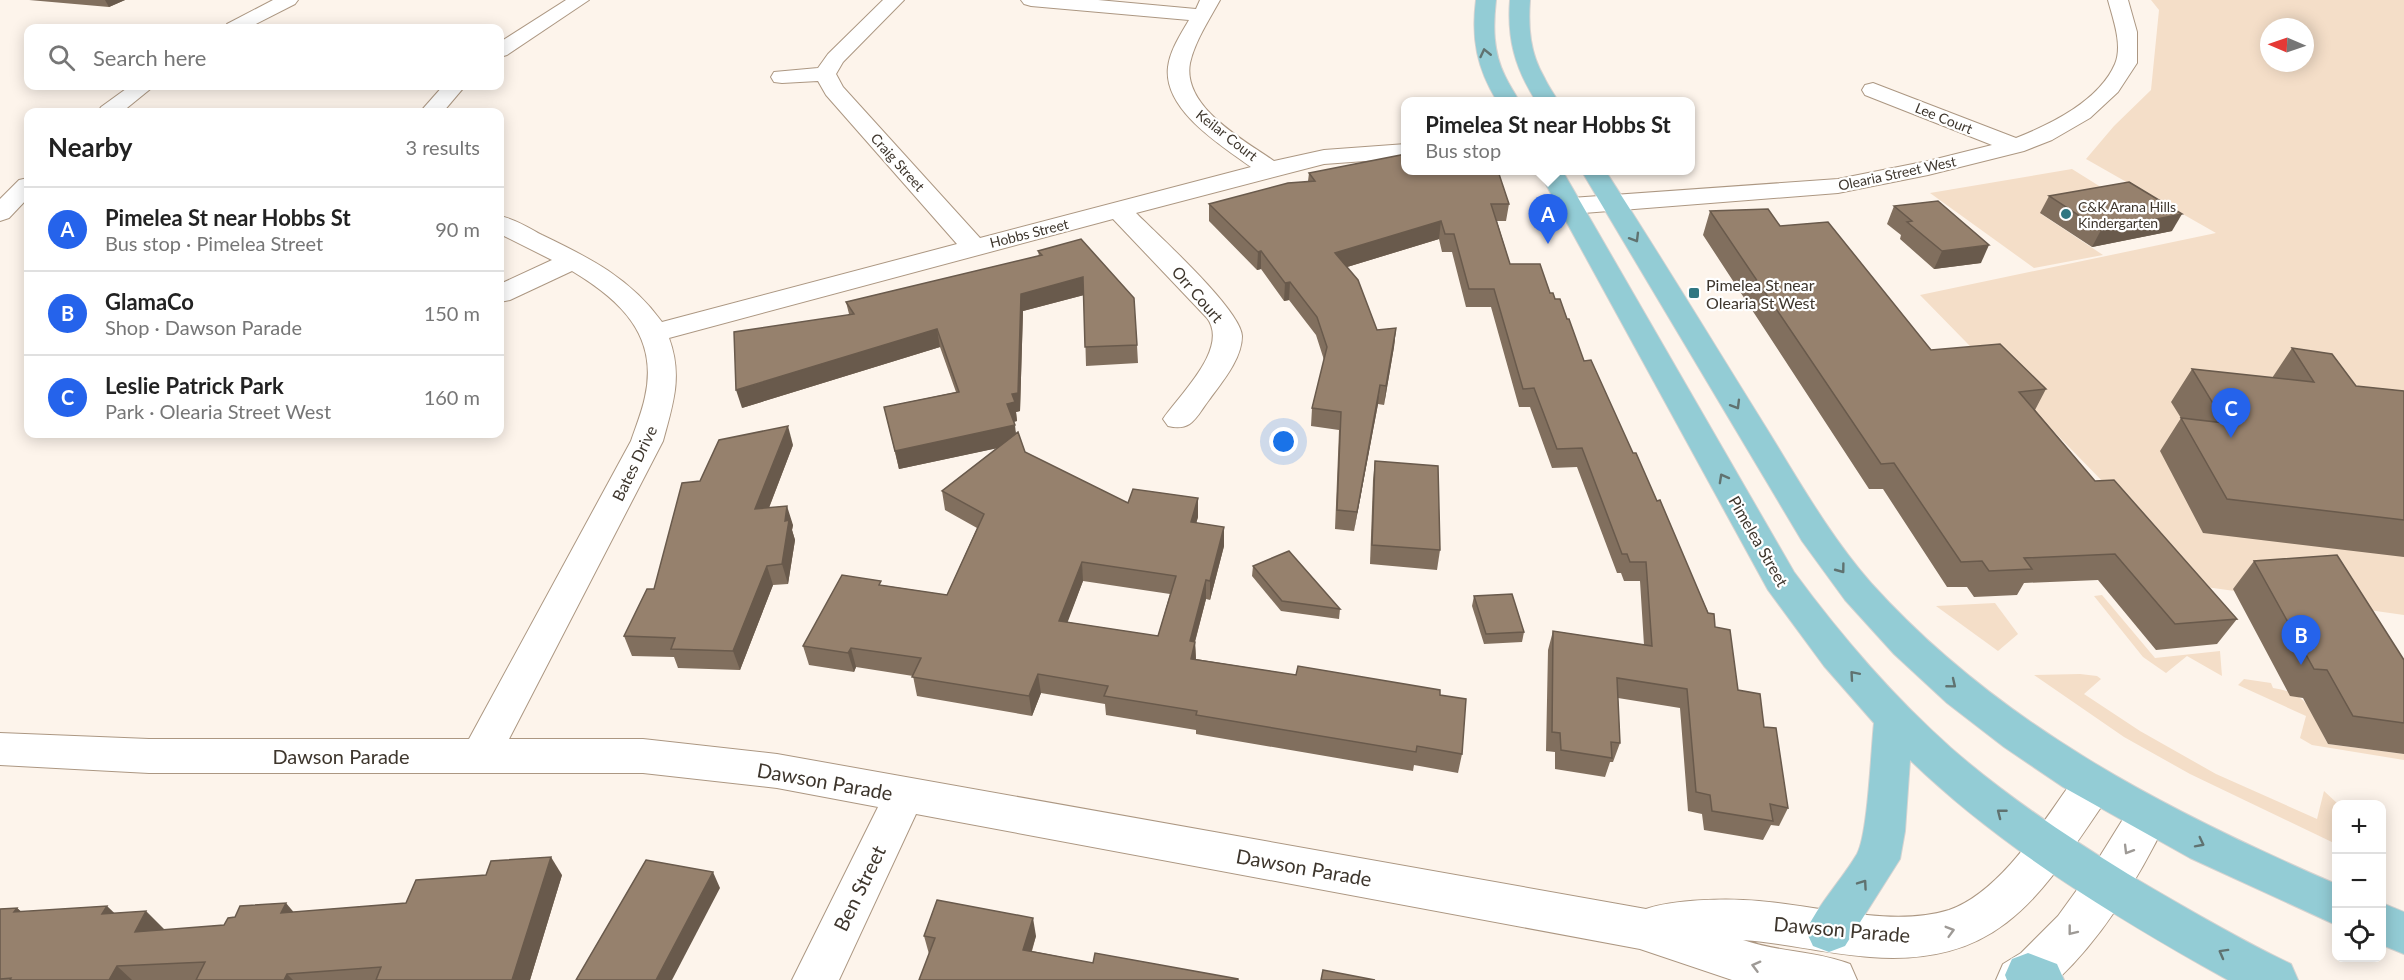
<!DOCTYPE html>
<meta charset="utf-8">
<style>
:root{--surface:#fff;--page:#f2f2f2;--text:#222;--muted:#767676;--line:#e0e0e0;--accent:#2563eb}
body{margin:0;font-family:Lato,sans-serif;background:var(--page);color:var(--text)}
.controls{position:absolute;right:18px;bottom:18px;display:grid;overflow:hidden;border-radius:12px;box-shadow:0 3px 15px #0003}
.controls button{width:54px;height:54px;display:grid;place-items:center;padding:0;border:0;border-bottom:2px solid var(--line);background:var(--surface);color:var(--text);font:30px sans-serif}
.compass{position:absolute;left:2260px;top:18px;width:54px;height:54px;border-radius:50%;background:var(--surface);box-shadow:0 3px 15px #0003;rotate:272deg}
.you{position:absolute;left:1284px;top:442px;width:21px;height:21px;margin:-15px;border:4px solid #fff;border-radius:50%;background:#1a73e8;box-shadow:0 0 0 9px #1a73e833}
.badge{display:grid;place-items:center;width:39px;height:39px;border-radius:50%;background:var(--accent);color:#fff;font-size:20px;font-weight:700}
.pin{position:absolute;translate:-50% -50px;filter:drop-shadow(0 2px 3px #0008)}
.pin::after{content:'';position:absolute;top:32px;width:21px;height:18px;background:inherit;clip-path:polygon(0 0,100% 0,50% 100%)}
.popup{position:absolute;left:1401px;top:97px;width:294px;height:78px;box-sizing:border-box;display:grid;place-content:center;border-radius:12px;background:var(--surface);filter:drop-shadow(0 2px 4px #0005);font-size:20px;white-space:nowrap;color:var(--muted)}
.popup b{font-size:22px;color:var(--text)}
.popup::after{content:'';position:absolute;left:50%;top:100%;margin-left:-12px;border:12px solid transparent;border-top-color:var(--surface)}
.list{margin:0;padding:0;list-style:none}
h2{display:flex;justify-content:space-between;align-items:center;height:78px;margin:0;padding:0 24px;font-size:26px}
h2 small{font-size:20px;font-weight:400;color:var(--muted)}
.list li{display:grid;grid-template-columns:39px 1fr auto;gap:18px;align-items:center;box-sizing:border-box;height:84px;padding:0 24px;border-top:2px solid var(--line)}
.list b{display:block;font-size:22px;white-space:nowrap}
.list p{margin:0;font-size:20px;white-space:nowrap;color:var(--muted)}
.list em{font-size:20px;font-style:normal;color:var(--muted)}
.icon{flex:none;width:33px;height:33px;fill:none;stroke:currentColor;stroke-width:2;stroke-linecap:round;stroke-linejoin:round}
.map{position:relative;flex:none;width:2404px;height:980px;overflow:hidden}
.search{position:absolute;background:var(--surface);box-shadow:0 3px 15px #0003;left:24px;top:24px;width:480px;height:66px;display:flex;align-items:center;gap:15px;box-sizing:border-box;padding:0 21px;border-radius:12px;color:var(--muted);font-size:22px}
.panel{position:absolute;background:var(--surface);box-shadow:0 3px 15px #0003;left:24px;top:108px;width:480px;height:330px;border-radius:12px}
.map>svg:first-child{display:block}
</style>
<div class="map">
<svg width="2404" height="980" viewBox="0 0 2404 980">
<rect width="100%" height="100%" fill="#fdf4eb"/>
<g fill="#f4dec8" fill-rule="evenodd">
<path d="M2151,0H2404V615L2206,587L1920,295L2216,233L2086,159L2114,126L2151,90L2159,10ZM2269,27H2305V63H2269Z"/>
<polygon points="2072,169 2120,199 2041,214 2103,255 2034,268 1930,193"/>
<polygon points="2102,595 2155,658 2220,651 2222,676 2187,656 2166,673 2143,657 2094,596"/>
<polygon points="1995,603 2018,634 1998,651 1936,606"/>
<polygon points="2080,674 2097,676 2101,679 2084,694 2140,731 2216,774 2317,819 2324,791 2338,804 2336,844 2190,774 2124,737 2034,675"/>
<path d="M2244,679L2271,683L2273,688C2310,693 2312,714 2328,744L2404,754V760L2312,745L2300,738L2306,716L2238,685Z"/>
</g>
<g fill="none" stroke-linecap="round" stroke-linejoin="round">
<defs>
<g id="minor">
<polygon points="273,0 298,0 295,4 248,28 224,28 227,24"/>
<polygon points="566,0 589,0 507,55 500,57 500,42"/>
<path d="M883,0H904L843,62L836,74L843,87L980,238L1251,167C1221,145 1163,110 1168,67C1170,50 1181,34 1189,20L1031,6L1024,4L1021,0H1098L1196,9L1200,0H1220C1209,20 1195,41 1190,63C1182,107 1244,140 1274,161L1324,150L1406,144V158L1324,164L1136,213C1157,234 1241,310 1242,336C1242,359 1222,382 1209,400C1196,417 1192,432 1168,426L1163,419C1179,395 1230,348 1207,318L1113,219L669,338C683,376 673,404 663,441L509,739H643L777,754L1646,909C1674,899 1729,898 1759,901C1795,904 1831,912 1867,915C1894,918 1923,918 1949,910C2003,891 2046,817 2078,773L2093,768L2108,773L2114,785L2108,797C2042,893 2002,967 1870,957C1828,954 1786,943 1743,940C1778,952 1816,951 1850,964L1857,980H1732L1640,949L916,814L839,980H792L878,807L777,788L643,773H149L0,765V733L149,739H469L631,441C636,426 642,412 645,397C659,335 620,300 572,271L510,300L500,302V284L552,260L500,234V216C515,219 529,228 542,235C590,258 630,278 662,322L957,244L826,95L818,81L782,83L774,82L771,77L774,72L818,68L828,54Z"/>
<path d="M2108,0H2128L2137,32V63L2118,92L2090,118L2052,140L2024,151L1928,175L1838,193L1571,214L1562,211L1558,206L1562,201L1571,198L1838,179L1928,161L1992,145L1865,95L1862,90L1865,85L1873,83L2016,138C2051,124 2099,101 2115,64C2123,45 2113,19 2108,0Z"/>
<polygon points="130,86 154,86 122,112 98,112 101,107"/>
<polygon points="443,86 465,86 443,112 420,112"/>
<polygon points="28,178 28,198 9,218 0,221 0,199 19,180"/>
<path d="M2148,798L2163,803L2169,816C2141,874 2105,935 2057,980H1996L2003,964L2021,953L2058,916L2092,869L2133,803Z"/>
</g>
<g id="major">
<path d="M1476,0H1496C1493,27 1493,51 1505,76C1509,85 1515,93 1519,101H1497C1477,68 1471,39 1476,0Z"/>
<path d="M1510,0H1530C1528,28 1530,53 1544,77C1548,86 1554,94 1558,101H1536C1515,68 1507,39 1510,0Z"/>
<path d="M1538,170H1562L1794,572C1841,636 1892,695 1951,748C2006,796 2066,836 2128,874C2182,906 2235,937 2291,964L2298,980H2228L2201,965C2098,906 1996,843 1910,760L1905,831L1900,859L1845,946L1829,952L1813,946L1806,931C1819,903 1841,881 1857,854C1868,834 1871,750 1874,723L1824,666L1768,590Z"/>
<path d="M1581,170H1605C1660,255 1712,341 1765,426C1798,479 1829,535 1871,583C1998,724 2165,810 2336,884V925L2190,858L2063,787L2004,747L1947,703L1894,654L1845,600L1802,541Z"/>
<polygon points="2382,903 2404,912 2404,954 2382,945"/>
<polygon points="2028,953 2057,964 2064,980 2007,980 2005,975 2012,959"/>
</g>
</defs>
<use href="#minor" stroke="#ac9782" stroke-width="2"/>
<use href="#major" stroke="#d5d3d1" stroke-width="2"/>
<use href="#minor" fill="#fff" fill-rule="evenodd"/>
<use href="#major" fill="#93ccd5" fill-rule="evenodd"/>
</g>
<g fill="#816f5e" fill-rule="evenodd">
<polygon points="29,0 125,0 109,7"/>
<polygon points="1309,173 1509,204 1506,221 1497,221 1510,264 1550,293 1555,299 1567,319 1584,361 1633,453 1657,501 1715,627 1738,690 1764,727 1788,808 1779,826 1771,825 1763,840 1704,830 1702,814 1688,811 1680,708 1618,698 1620,743 1613,762 1610,762 1605,777 1555,769 1555,752 1546,751 1548,650 1553,631 1644,645 1640,581 1624,581 1621,573 1617,573 1577,467 1552,468 1530,407 1519,407 1491,307 1466,307 1452,252 1442,252 1439,239 1347,267 1377,330 1396,328 1394,347 1384,405 1378,404 1354,531 1335,529 1339,430 1311,426 1312,408 1324,360 1316,335 1289,300 1284,301 1261,269 1257,270 1209,221 1209,204 1308,181"/>
<polygon points="2049,196 2172,231 2092,247 2040,213"/>
<polygon points="1894,206 1981,263 1934,269 1900,239 1901,235 1887,224"/>
<polygon points="1710,211 1780,226 1931,350 2046,389 2035,410 2095,481 2237,619 2217,644 2156,650 2098,580 2024,583 2017,595 1974,597 1967,587 1947,587 1883,489 1869,489 1703,235"/>
<path d="M1038,251L1137,345L1138,363L1086,366L1084,295L1023,311L1020,411L1016,412L1017,421L1013,422L1016,434L1025,452L1128,503L1198,498V517L1196,523L1224,546L1210,600L1206,599L1195,642L1196,659L1296,675L1440,695L1462,754L1458,773L1414,765L1413,771L1196,734V730L1106,715L1105,704L1041,693L1032,716L917,696L913,676L856,667L854,672L809,665L803,646L882,585L947,595L977,528L945,510L942,491L997,448L899,469L884,407L956,392L940,347L742,408L849,314L846,302L1039,256ZM1083,581L1170,594L1158,636L1067,622Z"/>
<polygon points="2292,348 2356,386 2404,391 2404,557 2203,533 2160,451 2181,418 2171,402 2192,369 2272,378"/>
<polygon points="793,445 769,508 793,525 792,530 795,540 788,584 773,585 740,670 678,668 674,657 632,656 624,636 654,589"/>
<polygon points="1375,461 1440,550 1437,570 1370,564 1373,480"/>
<polygon points="2254,561 2404,660 2404,754 2328,744 2303,698 2290,696 2233,589"/>
<polygon points="1253,566 1340,609 1339,619 1281,611 1252,576"/>
<polygon points="1474,596 1524,632 1522,642 1484,644 1472,606"/>
<polygon points="562,875 530,980 0,980 0,909 17,908 21,912 115,913 165,930 224,925 294,912 406,903"/>
<polygon points="924,936 1036,936 1032,951 1093,963 1238,979 929,954"/>
</g>
<g fill="#695a4c">
<polygon points="105,0 125,0 109,7"/>
<polygon points="2182,214 2172,231 2092,247 2101,230"/>
<polygon points="1441,221 1439,239 1334,271 1335,253"/>
<polygon points="1989,245 1981,263 1934,269 1942,251"/>
<polygon points="1261,251 1261,269 1257,270 1258,252"/>
<polygon points="1083,277 1084,295 1023,311 1020,411 1016,412 1017,421 1009,423 1007,404 1012,394 1021,294"/>
<polygon points="1290,282 1289,300 1284,301 1285,283"/>
<polygon points="1396,328 1394,347 1384,405 1386,386"/>
<polygon points="937,329 940,347 742,408 736,390"/>
<polygon points="1380,385 1378,404 1354,531 1357,512"/>
<polygon points="1015,425 1017,444 899,469 895,451"/>
<polygon points="788,426 793,445 761,528 755,509"/>
<polygon points="1198,498 1198,517 1191,541 1191,522"/>
<polygon points="787,506 793,525 792,530 795,540 788,584 782,564 785,521"/>
<polygon points="1224,527 1224,546 1210,600 1210,581"/>
<polygon points="1082,562 1083,581 1061,640 1059,621"/>
<polygon points="767,566 773,585 740,670 733,651"/>
<polygon points="1206,580 1206,599 1190,660 1190,641"/>
<polygon points="1195,642 1196,661 1191,659"/>
<polygon points="851,648 856,667 854,672 848,653"/>
<polygon points="1038,674 1041,693 1032,716 1029,696"/>
<polygon points="551,857 562,875 530,980 512,980"/>
<polygon points="713,872 720,888 672,980 656,980"/>
<polygon points="286,903 302,922 281,913"/>
<polygon points="107,906 126,924 102,914"/>
<polygon points="17,908 38,926 14,912"/>
<polygon points="146,911 165,930 135,932"/>
<polygon points="1033,918 1036,936 1026,968 1023,950"/>
<polygon points="117,966 132,980 109,980"/>
<polygon points="287,974 293,980 284,980"/>
</g>
<g fill="#96816d" stroke="#695a4c" stroke-width="1.5" fill-rule="evenodd">
<polygon points="1406,154 1406,171 1498,171 1509,204 1491,204 1510,264 1540,264 1550,293 1553,293 1555,299 1560,299 1567,319 1569,319 1584,361 1591,360 1633,453 1636,453 1657,501 1660,500 1708,613 1714,614 1715,627 1730,630 1738,690 1760,694 1764,727 1776,728 1788,808 1770,804 1773,821 1712,811 1710,795 1696,792 1687,689 1617,678 1620,743 1611,742 1612,758 1561,750 1560,733 1552,732 1553,631 1652,646 1646,562 1630,562 1627,554 1622,554 1582,448 1557,449 1534,388 1523,389 1494,289 1469,289 1454,234 1445,234 1441,221 1335,253 1358,280 1377,330 1396,328 1386,386 1380,385 1357,512 1337,510 1341,412 1312,408 1327,347 1317,317 1290,282 1285,283 1261,251 1258,252 1209,204 1288,183 1315,181 1309,173"/>
<polygon points="2129,182 2182,214 2101,230 2049,196"/>
<polygon points="1938,201 1989,245 1942,251 1907,222 1912,221 1894,206"/>
<polygon points="1768,209 1780,226 1828,222 1931,350 2000,344 2046,389 2019,392 2095,481 2114,480 2237,619 2175,624 2115,554 2024,558 2032,569 1989,571 1982,561 1961,562 1894,463 1881,464 1710,211"/>
<polygon points="1081,239 1134,298 1137,345 1085,347 1083,277 1021,294 1018,393 1012,394 1015,402 1007,404 1015,425 895,451 884,407 959,392 937,329 736,390 734,332 854,314 846,302 1042,255 1038,251"/>
<polygon points="2292,348 2332,354 2356,386 2404,391 2404,520 2227,499 2181,418 2225,423 2192,369 2314,382"/>
<polygon points="788,426 755,509 787,506 785,521 789,520 782,564 767,566 733,651 671,649 675,638 624,636 647,589 654,589 682,483 700,481 719,440"/>
<path d="M1018,432L1025,452L1128,503L1133,489L1198,498L1191,522L1224,527L1210,581L1206,580L1190,641L1195,642L1191,659L1296,675L1298,666L1440,690V695L1466,699L1462,754L1417,746L1416,752L1196,715L1197,711L1104,696L1108,686L1038,674L1029,696L912,677L921,658L851,648L848,653L803,646L842,575L881,581L879,585L947,595L984,514L942,491ZM1082,562L1176,576L1158,636L1059,621Z"/>
<polygon points="1375,461 1438,466 1440,550 1372,545"/>
<polygon points="1289,551 1340,609 1282,601 1253,566"/>
<polygon points="2337,555 2404,660 2404,723 2353,716 2327,670 2314,669 2254,561"/>
<polygon points="1512,594 1524,632 1486,634 1474,596"/>
<polygon points="551,857 512,980 376,980 381,967 287,974 284,980 196,980 205,962 117,966 109,980 10,980 11,978 0,979 0,909 17,908 14,912 107,906 102,914 146,911 135,932 224,925 228,918 235,917 240,906 286,903 281,913 406,903 416,880 486,875 491,861"/>
<polygon points="646,860 713,872 656,980 576,980"/>
<polygon points="937,900 1033,918 1023,950 1093,963 1095,953 1238,979 1238,980 919,980 935,938 924,936"/>
<polygon points="1323,970 1375,980 1321,980"/>
</g>
<defs><path id="oneway-chevron" d="M-2-3.5L2.5 0L-2 3.5" fill="none" stroke-width="1.6" stroke-linecap="round" stroke-linejoin="round" transform="scale(1.5)"/></defs>
<g stroke="#607270">
<use href="#oneway-chevron" transform="translate(1485 53) rotate(-103)"/>
<use href="#oneway-chevron" transform="translate(1635 238) rotate(59)"/>
<use href="#oneway-chevron" transform="translate(1736 405) rotate(59)"/>
<use href="#oneway-chevron" transform="translate(1723 478) rotate(-119)"/>
<use href="#oneway-chevron" transform="translate(1841 569) rotate(53)"/>
<use href="#oneway-chevron" transform="translate(1854 675) rotate(-131)"/>
<use href="#oneway-chevron" transform="translate(1952 684) rotate(39)"/>
<use href="#oneway-chevron" transform="translate(2001 813) rotate(-142)"/>
<use href="#oneway-chevron" transform="translate(2200 843) rotate(27)"/>
<use href="#oneway-chevron" transform="translate(1863 884) rotate(-55)"/>
<use href="#oneway-chevron" transform="translate(2223 953) rotate(-151)"/>
</g>
<g stroke="#9e9a96">
<use href="#oneway-chevron" transform="translate(2128 850) rotate(121)"/>
<use href="#oneway-chevron" transform="translate(1950 931) rotate(-16)"/>
<use href="#oneway-chevron" transform="translate(2072 931) rotate(128)"/>
<use href="#oneway-chevron" transform="translate(1756 966) rotate(-165)"/>
</g>
<g fill="#307782" stroke="#fff" stroke-width="2">
<circle cx="2066" cy="214" r="6"/>
<rect x="1688" y="287" width="12" height="12" rx="3"/>
</g>
<g text-anchor="middle" dominant-baseline="central" stroke-width="4.5" stroke-linejoin="round" paint-order="stroke">
<g font-size="14" fill="#3e362d" stroke="#fff">
<text transform="translate(1944 118) rotate(22)">Lee Court</text>
<text transform="translate(1227 135) rotate(38)">Keilar Court</text>
<text transform="translate(898 162) rotate(48)">Craig Street</text>
<text transform="translate(1897 173) rotate(-12)">Olearia Street West</text>
<text transform="translate(1029 233) rotate(-14)">Hobbs Street</text>
</g>
<g font-size="14" fill="#3e362d" stroke="#fff" text-anchor="start">
<text x="2078" y="206">C&amp;K Arana Hills<tspan x="2078" dy="16">Kindergarten</tspan></text>
</g>
<g font-size="16" fill="#3e362d" stroke="#fff" text-anchor="start">
<text x="1706" y="284">Pimelea St near<tspan x="1706" dy="18">Olearia St West</tspan></text>
</g>
<g font-size="16" fill="#3e362d" stroke="#fff">
<text transform="translate(1198 294) rotate(49)">Orr Court</text>
<text transform="translate(634 463) rotate(-64)">Bates Drive</text>
<text transform="translate(1759 541) rotate(60)">Pimelea Street</text>
</g>
<g font-size="20" fill="#3e362d" stroke="#fff">
<text x="341" y="756">Dawson Parade</text>
<text transform="translate(825 781) rotate(10)">Dawson Parade</text>
<text transform="translate(1304 867) rotate(10)">Dawson Parade</text>
<text transform="translate(859 888) rotate(-64)">Ben Street</text>
<text transform="translate(1842 929) rotate(5)">Dawson Parade</text>
</g>
</g>
</svg>
<div class="controls">
<button>+</button>
<button>−</button>
<button><svg class="icon" aria-label="locate" viewBox="0 0 24 24"><circle cx="12" cy="12" r="6"/><path d="M12 2v4M12 18v4M2 12h4M18 12h4"/></svg></button>
</div>
<svg class="compass" viewBox="-18 -18 36 36"><path d="M0-13l5 13h-10z" fill="#e53935"/><path d="M0 13l5-13h-10z" fill="#767676"/></svg>
<div class="you"></div>
<div class="pin badge" style="left:1548px;top:244px">A</div>
<div class="popup"><b>Pimelea St near Hobbs St</b>Bus stop</div>
<div class="pin badge" style="left:2301px;top:665px">B</div>
<div class="pin badge" style="left:2231px;top:438px">C</div>
<div class="search"><svg class="icon" aria-label="search" viewBox="0 0 24 24"><circle cx="10" cy="10" r="6"/><path d="M15 15l6 6"/></svg>Search here</div>
<section class="panel">
<h2>Nearby<small>3 results</small></h2>
<ul class="list">
<li><span class="badge">A</span><div><b>Pimelea St near Hobbs St</b><p>Bus stop · Pimelea Street</p></div><em>90 m</em></li>
<li><span class="badge">B</span><div><b>GlamaCo</b><p>Shop · Dawson Parade</p></div><em>150 m</em></li>
<li><span class="badge">C</span><div><b>Leslie Patrick Park</b><p>Park · Olearia Street West</p></div><em>160 m</em></li>
</ul>
</section>
</div>
